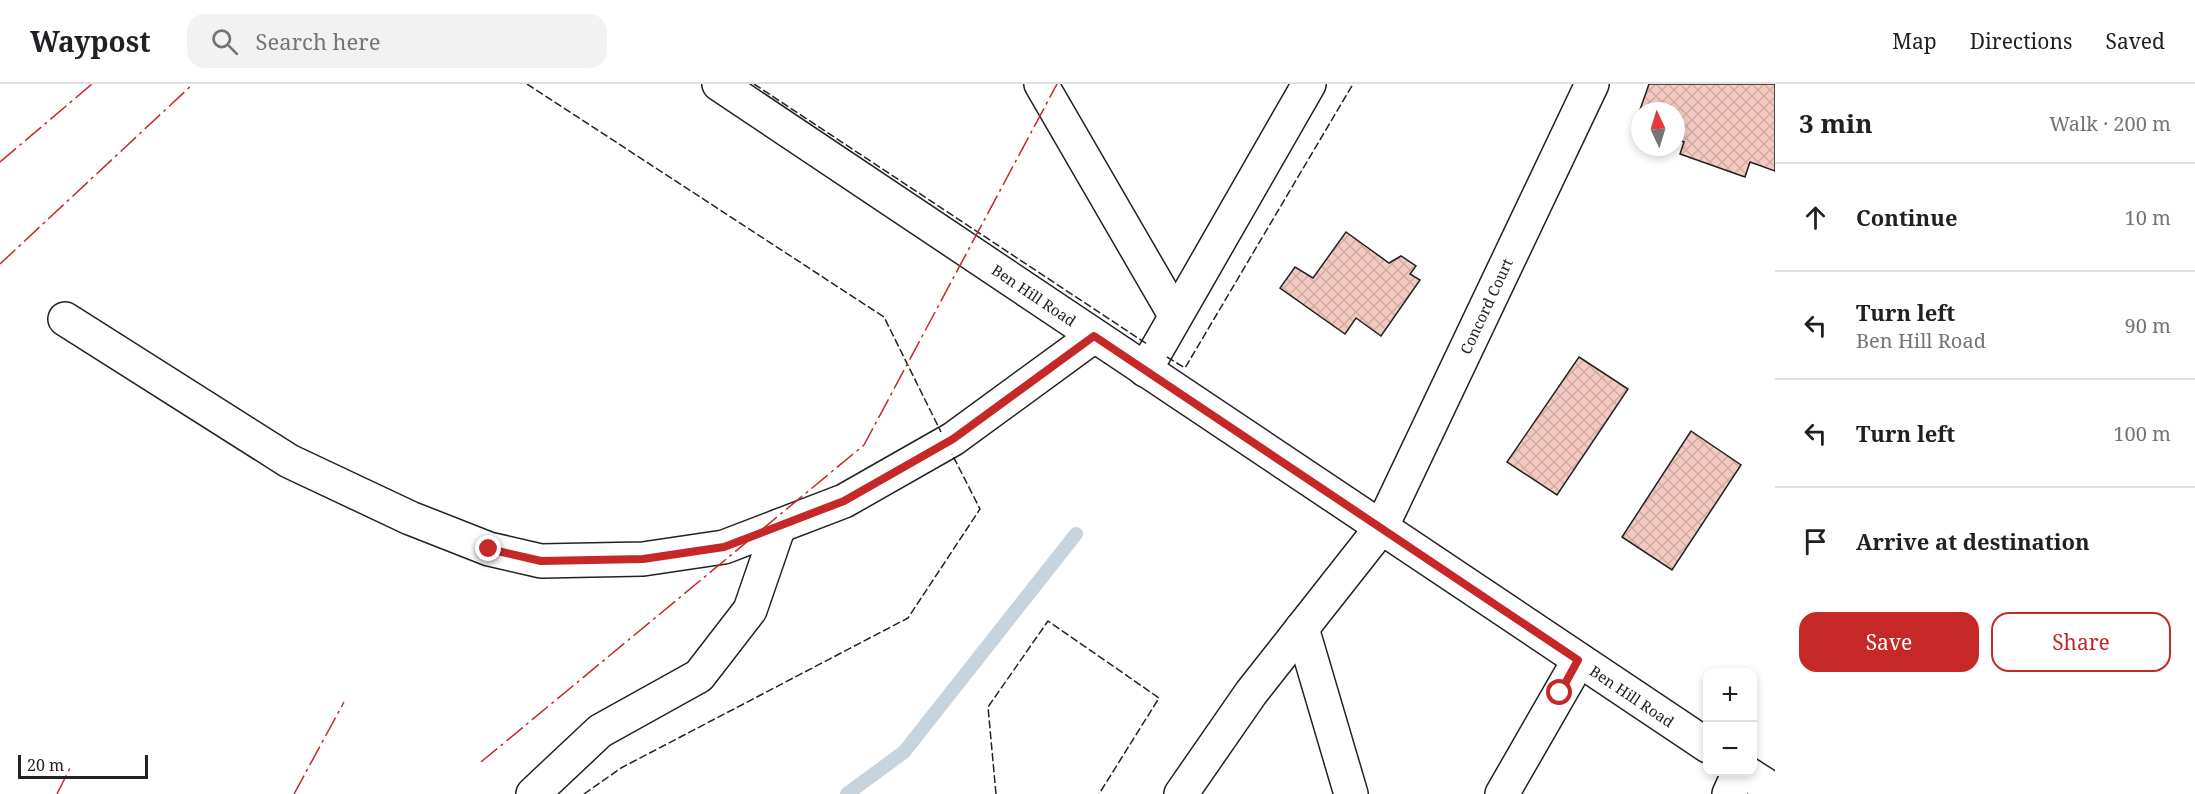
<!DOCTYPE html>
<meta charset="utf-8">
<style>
:root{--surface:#fff;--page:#f2f2f2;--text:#202124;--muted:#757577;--line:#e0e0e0;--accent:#c62828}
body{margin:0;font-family:"Noto Serif",serif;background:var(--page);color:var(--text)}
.controls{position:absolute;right:18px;bottom:18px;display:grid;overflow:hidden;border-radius:12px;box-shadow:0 3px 9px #0003}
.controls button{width:54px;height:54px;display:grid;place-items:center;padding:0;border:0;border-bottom:2px solid var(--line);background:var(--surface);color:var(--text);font:30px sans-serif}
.compass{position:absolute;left:1631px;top:18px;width:54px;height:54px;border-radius:50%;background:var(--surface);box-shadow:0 3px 9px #0003;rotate:356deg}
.scale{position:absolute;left:18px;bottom:15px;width:130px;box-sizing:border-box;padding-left:6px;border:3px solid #222;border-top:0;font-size:16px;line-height:21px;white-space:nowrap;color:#222;-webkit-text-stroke:4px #fff;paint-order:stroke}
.stop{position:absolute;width:18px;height:18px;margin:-14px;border:4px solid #c62828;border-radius:50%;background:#fff}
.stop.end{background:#c62828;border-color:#fff;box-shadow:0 2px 6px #0008}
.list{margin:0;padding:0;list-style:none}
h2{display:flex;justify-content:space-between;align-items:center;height:78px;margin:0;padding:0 24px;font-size:26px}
h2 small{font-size:20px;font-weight:400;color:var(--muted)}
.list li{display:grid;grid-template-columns:39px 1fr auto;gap:18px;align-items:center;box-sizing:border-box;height:108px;padding:0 24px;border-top:2px solid var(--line)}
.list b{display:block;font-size:22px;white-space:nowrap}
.list p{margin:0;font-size:20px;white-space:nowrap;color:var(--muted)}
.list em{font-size:20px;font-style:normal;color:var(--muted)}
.actions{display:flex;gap:12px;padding:18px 24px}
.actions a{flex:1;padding:14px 0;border:2px solid var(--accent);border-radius:18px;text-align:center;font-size:21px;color:var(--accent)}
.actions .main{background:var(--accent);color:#fff}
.icon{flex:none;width:33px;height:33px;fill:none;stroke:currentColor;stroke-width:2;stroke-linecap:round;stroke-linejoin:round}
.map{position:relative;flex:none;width:1775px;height:710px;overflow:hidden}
header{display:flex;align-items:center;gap:36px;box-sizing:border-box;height:84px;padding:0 30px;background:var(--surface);border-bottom:2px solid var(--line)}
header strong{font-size:28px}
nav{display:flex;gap:33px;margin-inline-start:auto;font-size:21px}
.search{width:420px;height:54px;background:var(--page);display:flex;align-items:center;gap:15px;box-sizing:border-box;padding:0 21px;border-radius:18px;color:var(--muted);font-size:22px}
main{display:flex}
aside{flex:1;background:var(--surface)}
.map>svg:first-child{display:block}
</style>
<header>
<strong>Waypost</strong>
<div class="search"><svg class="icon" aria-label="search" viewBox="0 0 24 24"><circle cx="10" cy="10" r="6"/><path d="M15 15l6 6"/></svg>Search here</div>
<nav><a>Map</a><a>Directions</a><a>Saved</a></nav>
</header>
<main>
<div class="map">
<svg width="1775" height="710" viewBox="0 0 1775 710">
<defs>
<pattern id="building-cross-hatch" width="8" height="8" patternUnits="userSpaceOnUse" patternTransform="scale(1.5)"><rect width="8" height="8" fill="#f3c9c0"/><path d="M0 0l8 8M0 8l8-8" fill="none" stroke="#d0aca5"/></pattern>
</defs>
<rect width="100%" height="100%" fill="#fff"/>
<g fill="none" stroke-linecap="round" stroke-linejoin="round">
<polyline stroke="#c7d3dd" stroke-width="14" points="847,710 904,668 1076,450"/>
</g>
<g fill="url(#building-cross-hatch)" stroke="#222" stroke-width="1.5">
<polygon points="1649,0 1775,0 1775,87 1750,78 1745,93 1680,70 1684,58 1676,55 1676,27 1640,27 1640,42 1635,40"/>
<polygon points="1346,148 1389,179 1401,172 1416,182 1410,190 1420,196 1381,252 1356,234 1345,250 1280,204 1295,183 1313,194"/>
<polygon points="1579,273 1628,305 1557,411 1507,378"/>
<polygon points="1691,347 1741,381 1672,486 1622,453"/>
</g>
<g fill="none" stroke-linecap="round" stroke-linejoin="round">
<defs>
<g id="minor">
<polyline points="719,0 1708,662"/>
<polyline points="1041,0 1175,231"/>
<polyline points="65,235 289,377 410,434 489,465 541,477 643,475 724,463 844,417 953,355 1094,252"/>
<polyline points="1145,286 1309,0"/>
<polyline points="1302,544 1351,710"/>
<polyline points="1745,688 1775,707"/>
<polyline points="533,710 600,647 699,592 750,526 779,442"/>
<polyline points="1181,710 1251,609 1381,444 1592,0"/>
<polyline points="1502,710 1579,576"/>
<polyline points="1729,710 1739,688"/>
</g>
</defs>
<use href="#minor" stroke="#222" stroke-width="36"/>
<use href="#minor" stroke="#fff" stroke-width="33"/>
<g stroke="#222" stroke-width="1.5" stroke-dasharray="8 3" stroke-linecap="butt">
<polyline points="527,0 884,233 941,348"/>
<polyline points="754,0 1147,260"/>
<polyline points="1167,273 1185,284 1353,0"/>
<polyline points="584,710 621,684 908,534 980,425 952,370"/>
<polyline points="996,710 988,623 1048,537 1159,614 1099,710"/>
</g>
<g stroke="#c62828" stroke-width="1.5" stroke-dasharray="21 4.5 3 4.5" stroke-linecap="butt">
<polyline points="0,78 92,0"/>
<polyline points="0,180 193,0"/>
<polyline points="481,678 864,361 1057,0"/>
<polyline points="57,710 71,682"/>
<polyline points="294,710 344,618"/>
</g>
</g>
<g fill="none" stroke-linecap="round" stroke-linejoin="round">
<polyline stroke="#c62828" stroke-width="8" points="489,465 541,477 643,475 724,463 844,417 953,355 1094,252 1578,576 1560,609"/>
</g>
<g text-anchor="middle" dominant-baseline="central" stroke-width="4.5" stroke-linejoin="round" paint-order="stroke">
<g font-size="15" fill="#222" stroke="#fff">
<text transform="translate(1034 211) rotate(34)">Ben Hill Road</text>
<text transform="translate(1486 222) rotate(-65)">Concord Court</text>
<text transform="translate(1632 612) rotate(34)">Ben Hill Road</text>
</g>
</g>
</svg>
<div class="controls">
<button>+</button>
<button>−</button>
</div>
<svg class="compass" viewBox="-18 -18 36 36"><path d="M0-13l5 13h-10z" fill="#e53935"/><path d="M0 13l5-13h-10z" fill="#757577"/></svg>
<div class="scale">20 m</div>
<div class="stop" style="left:1560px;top:609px"></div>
<div class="stop end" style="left:489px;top:465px"></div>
</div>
<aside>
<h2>3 min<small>Walk · 200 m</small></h2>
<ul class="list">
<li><svg class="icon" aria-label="ahead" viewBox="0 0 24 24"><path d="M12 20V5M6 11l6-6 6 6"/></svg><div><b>Continue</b></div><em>10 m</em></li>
<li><svg class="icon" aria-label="left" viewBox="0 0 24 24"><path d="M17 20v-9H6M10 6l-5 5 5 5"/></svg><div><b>Turn left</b><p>Ben Hill Road</p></div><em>90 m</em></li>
<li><svg class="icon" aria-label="left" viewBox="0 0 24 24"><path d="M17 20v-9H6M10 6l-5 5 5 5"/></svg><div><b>Turn left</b></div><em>100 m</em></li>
<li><svg class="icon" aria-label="arrive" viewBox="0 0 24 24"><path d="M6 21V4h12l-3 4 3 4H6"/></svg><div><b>Arrive at destination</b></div></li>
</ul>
<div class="actions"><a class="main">Save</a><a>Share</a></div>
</aside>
</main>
